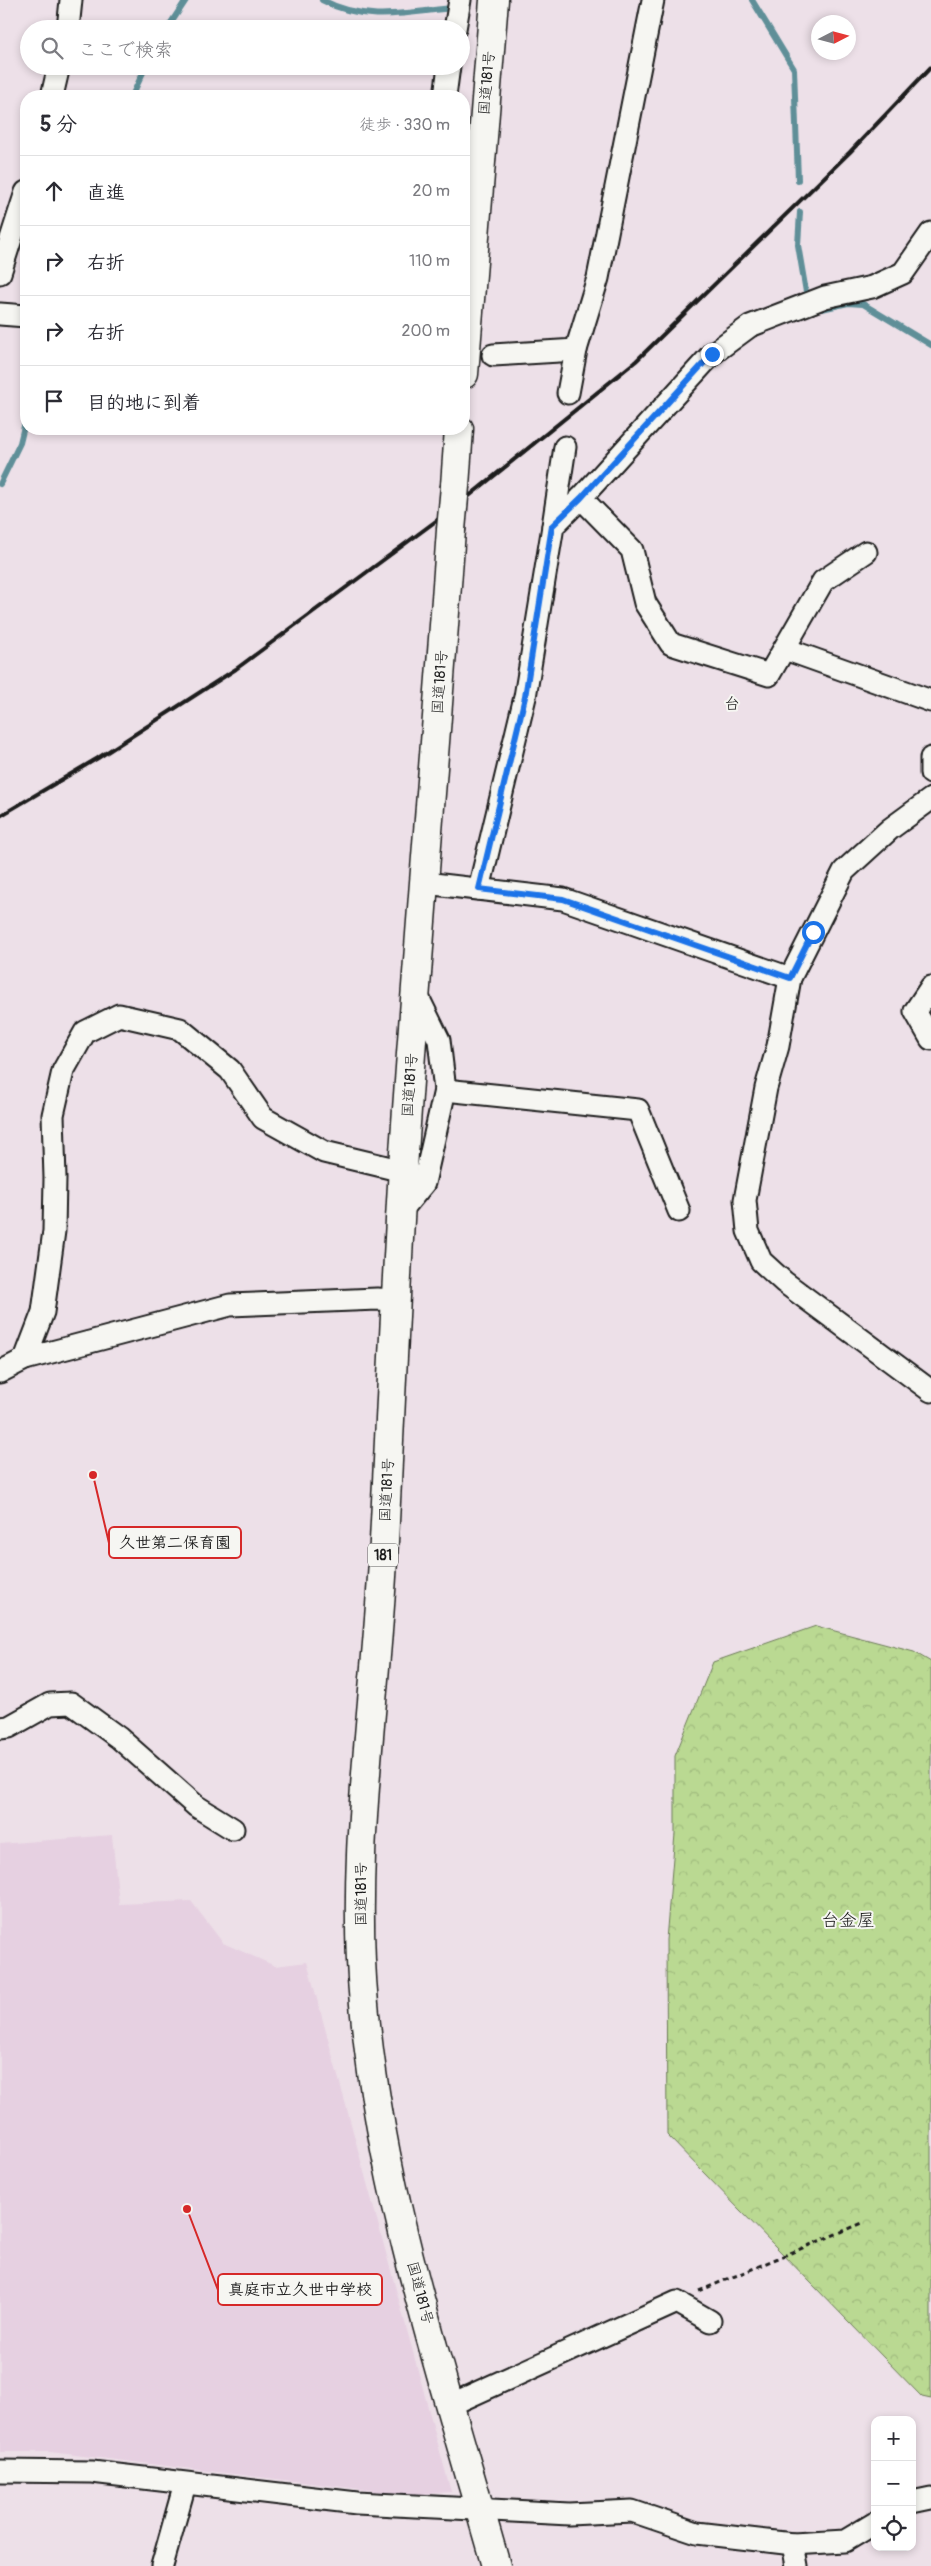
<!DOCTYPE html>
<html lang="ja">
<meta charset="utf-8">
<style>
:root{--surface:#fff;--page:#f2f2f3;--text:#2b2b33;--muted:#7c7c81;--line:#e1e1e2}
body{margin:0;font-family:Pangolin,"Klee One",sans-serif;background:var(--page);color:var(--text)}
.controls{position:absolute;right:15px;bottom:15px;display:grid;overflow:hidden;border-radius:10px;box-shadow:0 2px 8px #0003}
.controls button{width:45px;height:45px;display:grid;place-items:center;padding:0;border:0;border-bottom:1px solid var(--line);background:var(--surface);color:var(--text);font:25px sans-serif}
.compass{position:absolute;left:811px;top:15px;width:45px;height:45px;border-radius:50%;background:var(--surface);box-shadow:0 2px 8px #0003;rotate:84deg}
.stop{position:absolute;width:15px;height:15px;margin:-11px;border:4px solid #1a73e8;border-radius:50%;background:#fff}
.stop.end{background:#1a73e8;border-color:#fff;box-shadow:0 1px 5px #0008}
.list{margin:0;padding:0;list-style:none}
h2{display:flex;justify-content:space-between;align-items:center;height:65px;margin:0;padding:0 20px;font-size:21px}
h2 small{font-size:16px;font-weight:400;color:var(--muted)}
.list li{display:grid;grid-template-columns:32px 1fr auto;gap:15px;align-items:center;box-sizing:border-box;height:70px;padding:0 20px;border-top:1px solid var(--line)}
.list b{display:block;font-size:19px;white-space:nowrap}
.list em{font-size:16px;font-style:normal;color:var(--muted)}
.icon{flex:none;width:28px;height:28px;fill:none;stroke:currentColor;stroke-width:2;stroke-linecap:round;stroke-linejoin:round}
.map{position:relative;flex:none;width:931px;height:2566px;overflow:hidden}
.search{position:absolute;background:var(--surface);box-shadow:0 2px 8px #0003;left:20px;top:20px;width:450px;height:55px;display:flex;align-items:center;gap:12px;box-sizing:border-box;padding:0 18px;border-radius:28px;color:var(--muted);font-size:19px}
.panel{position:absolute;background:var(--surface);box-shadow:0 2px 8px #0003;left:20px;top:90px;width:450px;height:345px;border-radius:20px}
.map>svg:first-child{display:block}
</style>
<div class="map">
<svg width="931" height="2566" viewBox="0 0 931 2566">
<defs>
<pattern id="forest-crowns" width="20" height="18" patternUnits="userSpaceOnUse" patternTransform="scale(1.25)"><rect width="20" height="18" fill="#bad992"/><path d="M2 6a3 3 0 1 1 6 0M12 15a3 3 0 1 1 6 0" fill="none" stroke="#9fba7d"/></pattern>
</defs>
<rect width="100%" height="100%" fill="#ede0e8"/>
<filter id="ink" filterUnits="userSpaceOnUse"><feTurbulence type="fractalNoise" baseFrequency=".02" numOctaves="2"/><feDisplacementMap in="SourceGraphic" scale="10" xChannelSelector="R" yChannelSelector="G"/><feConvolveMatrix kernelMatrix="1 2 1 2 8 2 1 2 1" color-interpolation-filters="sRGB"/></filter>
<g filter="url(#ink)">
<polygon fill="#e6d0e1" points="112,1835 119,1904 191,1901 223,1943 275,1966 307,1962 451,2492 409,2495 50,2452 0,2452 0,1844"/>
<polygon fill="url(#forest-crowns)" stroke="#6b7a57" points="816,1626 914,1652 931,1662 931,2399 922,2397 667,2135 666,1940 675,1834 675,1756 713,1662"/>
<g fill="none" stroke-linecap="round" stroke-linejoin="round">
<g stroke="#5f8f98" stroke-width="6">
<path d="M322,0C365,23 406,13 451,8"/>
<polyline points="752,0 794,69 798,180"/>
<polyline points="167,29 186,0"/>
<polyline points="132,96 146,66"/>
<polyline points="800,212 798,245 806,292"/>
<polyline points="822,309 848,303 863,304 931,345"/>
<polyline points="0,484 20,443 26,418"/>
</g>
<defs>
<g id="minor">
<polyline points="68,29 71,0"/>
<polyline points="455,29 460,0"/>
<polyline points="52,96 59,66"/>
<polyline points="445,96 449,66"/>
<polyline points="0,273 26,192"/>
<polyline points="0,314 26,316"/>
<polyline points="493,355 576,350 598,278 653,0"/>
<polyline points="568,393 576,350"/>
<polyline points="581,498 632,550 645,603 671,644 769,675 823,581 866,552"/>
<polyline points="553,526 565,447"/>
<polyline points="785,649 931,701"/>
<polyline points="931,758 931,773"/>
<polyline points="931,799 890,829 844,871 790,978 778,1046 766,1088 745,1200 748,1231 761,1261 784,1282 931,1391"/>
<polyline points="425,883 563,899 790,978"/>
<polyline points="479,889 525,697 553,526 581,498 712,354 750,326 825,297 872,287 903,273 931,233"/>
<polyline points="931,987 915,1011 931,1039"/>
<polyline points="445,1090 638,1110 679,1211"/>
<polyline points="401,1211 424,1183 445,1090 439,1040 417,995"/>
<polyline points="25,1359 43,1312 54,1231 55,1178 53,1115 63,1071 85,1032 119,1015 180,1029 230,1070 263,1118 324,1152 403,1171"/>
<polyline points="0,1372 25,1359 230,1305 377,1299 396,1300"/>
<polyline points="0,1728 9,1727 50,1704 71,1703 119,1738 196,1806 233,1829"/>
<polyline points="450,2405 677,2302 710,2321"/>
<polyline points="0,2471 92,2472 357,2503 569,2514 632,2511 697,2533 793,2544 845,2541 875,2523"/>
<polyline points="912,2502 931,2498"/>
<polyline points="793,2544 797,2566"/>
<polyline points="162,2566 185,2484"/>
</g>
<g id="highway">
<polyline points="464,374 494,0"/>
<polyline points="455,486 459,429"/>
<path d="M451,530C436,743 417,955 403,1168C395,1299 390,1430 383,1560C375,1708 350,1856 364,2004C381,2196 444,2381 496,2566"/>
</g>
</defs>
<use href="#minor" stroke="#1c1c1c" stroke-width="25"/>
<use href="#highway" stroke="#1c1c1c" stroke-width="31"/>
<polyline stroke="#1c1c1c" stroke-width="3" stroke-dasharray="5 4" stroke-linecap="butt" points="699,2291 865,2222"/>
<use href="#minor" stroke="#f6f6f2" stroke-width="21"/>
<use href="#highway" stroke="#f6f6f2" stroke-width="28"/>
<polyline stroke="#1c1c1c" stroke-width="4" points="0,816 98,758 236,669 463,501 636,361 850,152 931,67"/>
<defs>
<polyline id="highway-bridge" points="451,530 455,486"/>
</defs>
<use href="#highway-bridge" stroke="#1c1c1c" stroke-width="31" stroke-linecap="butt"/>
<use href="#highway-bridge" stroke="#f6f6f2" stroke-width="28"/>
</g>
</g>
<g fill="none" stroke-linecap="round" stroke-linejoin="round" filter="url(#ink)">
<polyline stroke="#1a73e8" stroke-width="6" points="712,354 581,498 552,526 525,697 479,889 563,899 790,978 813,932"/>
</g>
<g text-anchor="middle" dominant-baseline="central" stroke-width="4" stroke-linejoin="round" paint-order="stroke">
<rect fill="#f6f6f2" stroke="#5d5d5c" stroke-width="1" x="368" y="1543.5" width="30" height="23" rx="4"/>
<g font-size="14" font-weight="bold" fill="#1c1c1c">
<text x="383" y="1555">181</text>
</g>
<g font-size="15" fill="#1c1c1c" stroke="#f6f6f2">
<text transform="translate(487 83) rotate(-85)">国道181号</text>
<text transform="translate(440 682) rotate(-86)">国道181号</text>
<text transform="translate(410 1085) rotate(-86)">国道181号</text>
<text transform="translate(387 1490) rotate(-87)">国道181号</text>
<text transform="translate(361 1894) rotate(-90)">国道181号</text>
<text transform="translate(420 2293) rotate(75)">国道181号</text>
</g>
<g font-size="16" fill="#1c1c1c" stroke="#f6f6f2">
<text x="732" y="704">台</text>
</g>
<g font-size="18" fill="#1c1c1c" stroke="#f6f6f2">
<text x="848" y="1920">台金屋</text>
</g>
</g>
<path fill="none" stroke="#d62828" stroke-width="2" d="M93 1475L109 1543M187 2209L218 2290"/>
<g fill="#d62828" stroke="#f6f6f2" stroke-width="2">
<circle cx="93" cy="1475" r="5"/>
<circle cx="187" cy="2209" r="5"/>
</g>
<g fill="#f6f6f2" stroke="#d62828" stroke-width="2">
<rect x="109" y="1527" width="132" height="31" rx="5"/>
<rect x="218" y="2274" width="164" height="31" rx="5"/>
</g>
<g font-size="16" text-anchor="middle" font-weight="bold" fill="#1c1c1c">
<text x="175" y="1548">久世第二保育園</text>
<text x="300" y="2295">真庭市立久世中学校</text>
</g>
</svg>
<div class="controls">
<button>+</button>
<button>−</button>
<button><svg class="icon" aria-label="locate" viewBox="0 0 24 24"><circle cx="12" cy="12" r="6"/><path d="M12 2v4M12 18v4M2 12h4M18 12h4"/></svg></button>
</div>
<svg class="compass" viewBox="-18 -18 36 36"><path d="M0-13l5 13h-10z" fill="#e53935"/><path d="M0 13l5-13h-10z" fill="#7c7c81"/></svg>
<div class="stop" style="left:813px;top:932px"></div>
<div class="stop end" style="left:712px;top:354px"></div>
<div class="search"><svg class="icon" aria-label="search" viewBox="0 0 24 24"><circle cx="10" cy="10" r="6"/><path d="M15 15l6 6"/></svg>ここで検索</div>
<section class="panel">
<h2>5 分<small>徒歩 · 330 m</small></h2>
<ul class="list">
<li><svg class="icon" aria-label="ahead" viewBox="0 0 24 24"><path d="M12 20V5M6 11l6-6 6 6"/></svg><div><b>直進</b></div><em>20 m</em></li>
<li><svg class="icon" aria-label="right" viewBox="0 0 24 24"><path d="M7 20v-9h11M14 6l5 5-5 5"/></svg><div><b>右折</b></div><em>110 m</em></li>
<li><svg class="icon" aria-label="right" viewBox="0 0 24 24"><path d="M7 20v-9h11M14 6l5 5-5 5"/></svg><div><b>右折</b></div><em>200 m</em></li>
<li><svg class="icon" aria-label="arrive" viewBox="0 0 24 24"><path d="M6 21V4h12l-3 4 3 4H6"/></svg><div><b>目的地に到着</b></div></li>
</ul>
</section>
</div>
